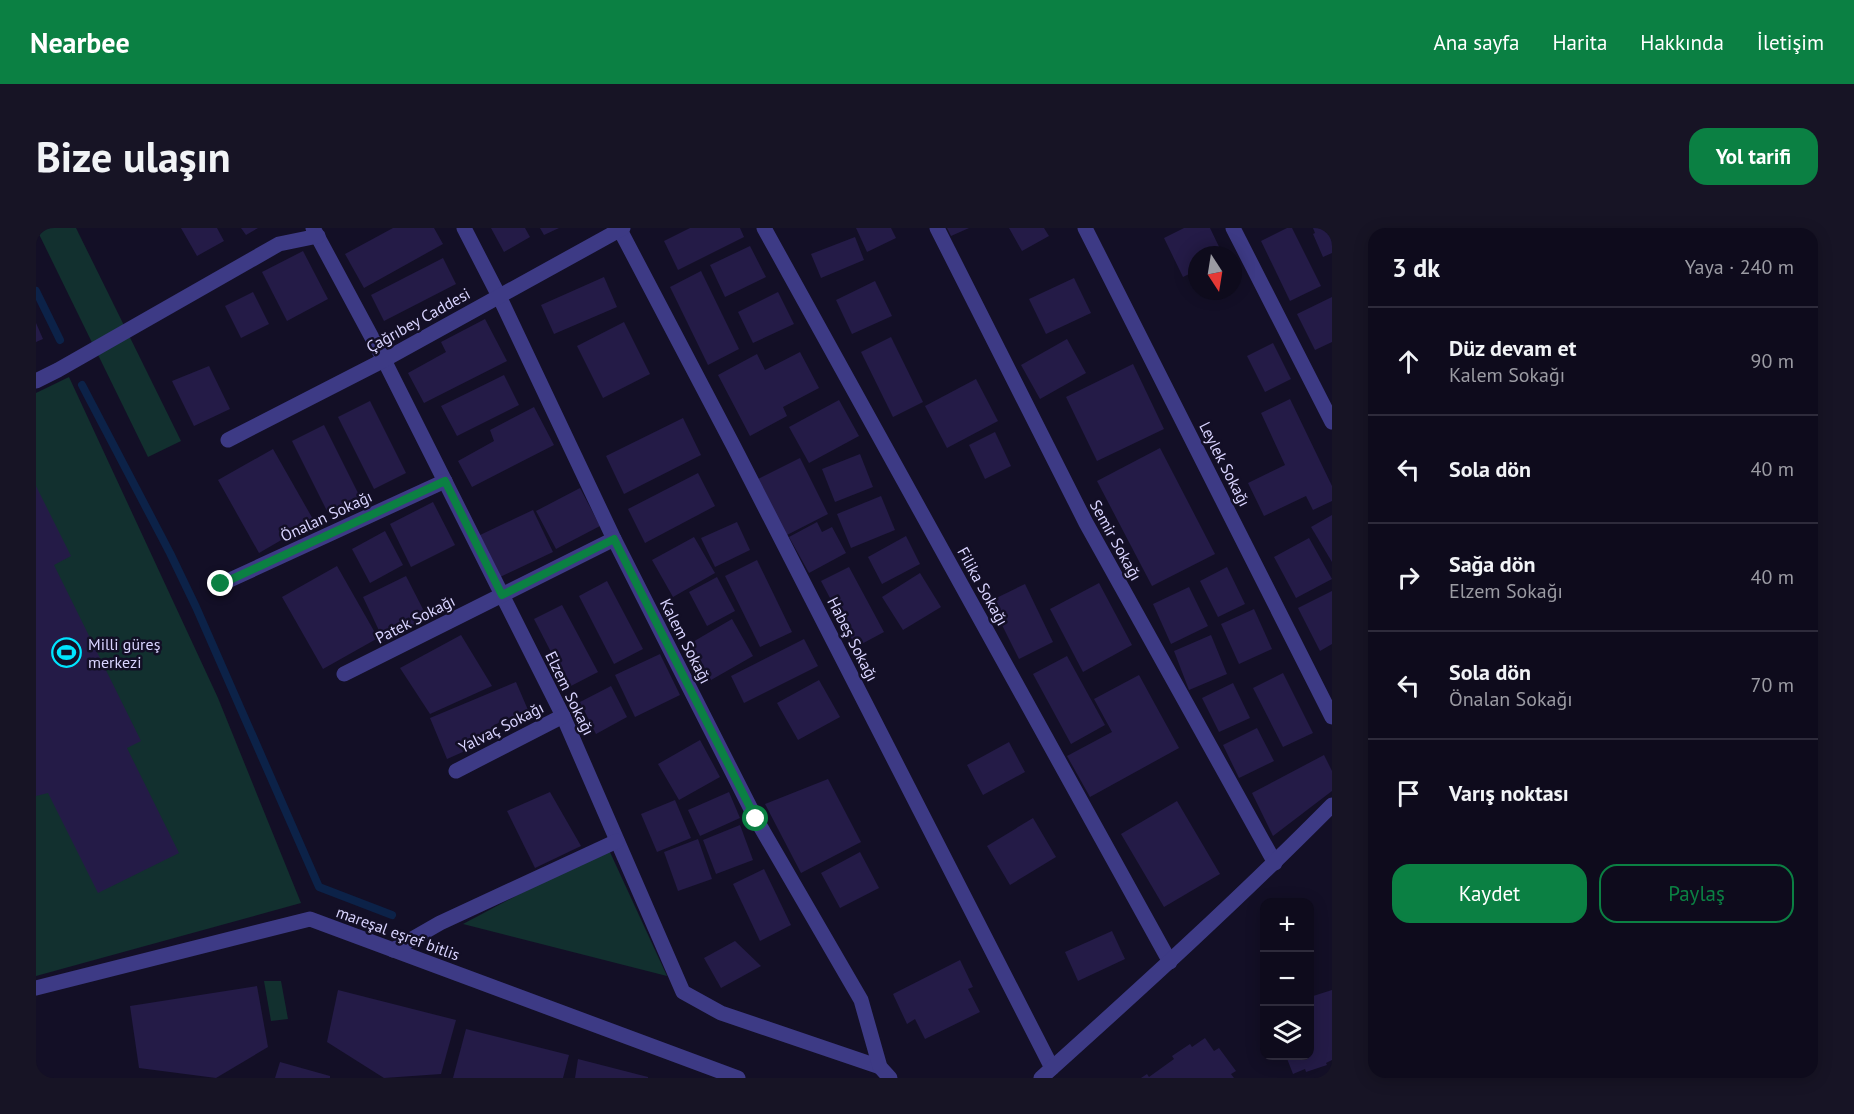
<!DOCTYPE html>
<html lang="tr">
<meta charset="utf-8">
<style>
:root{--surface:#0e0b1c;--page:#171425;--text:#f1f3f6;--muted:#9b9ba3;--line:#2e2b3b;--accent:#0b8043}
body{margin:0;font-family:"PT Sans",sans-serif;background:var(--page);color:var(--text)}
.controls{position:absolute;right:18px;bottom:18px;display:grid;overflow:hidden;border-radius:12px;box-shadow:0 3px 15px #0003}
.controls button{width:54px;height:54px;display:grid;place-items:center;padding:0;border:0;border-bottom:2px solid var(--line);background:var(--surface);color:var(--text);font:30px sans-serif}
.compass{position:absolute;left:1152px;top:18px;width:54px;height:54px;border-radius:50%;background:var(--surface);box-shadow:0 3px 15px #0003;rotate:168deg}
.stop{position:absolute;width:18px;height:18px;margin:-14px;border:4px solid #0b8043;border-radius:50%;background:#fff}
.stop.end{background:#0b8043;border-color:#fff;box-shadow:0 2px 6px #0008}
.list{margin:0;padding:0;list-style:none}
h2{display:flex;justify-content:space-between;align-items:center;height:78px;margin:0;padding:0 24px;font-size:26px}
h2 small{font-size:20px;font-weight:400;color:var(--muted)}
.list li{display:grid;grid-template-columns:39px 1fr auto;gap:18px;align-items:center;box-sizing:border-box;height:108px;padding:0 24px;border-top:2px solid var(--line)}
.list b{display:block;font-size:22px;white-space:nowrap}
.list p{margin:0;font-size:20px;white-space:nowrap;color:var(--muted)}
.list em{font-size:20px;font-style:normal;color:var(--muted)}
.actions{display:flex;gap:12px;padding:18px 24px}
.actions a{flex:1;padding:14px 0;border:2px solid var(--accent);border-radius:18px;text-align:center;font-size:21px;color:var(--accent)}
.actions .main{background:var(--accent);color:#fff}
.icon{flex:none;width:33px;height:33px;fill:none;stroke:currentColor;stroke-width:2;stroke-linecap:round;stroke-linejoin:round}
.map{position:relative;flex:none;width:1296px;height:850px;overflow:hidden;border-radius:18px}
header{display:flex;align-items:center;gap:36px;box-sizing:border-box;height:84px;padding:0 30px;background:var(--accent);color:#fff}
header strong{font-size:28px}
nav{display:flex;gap:33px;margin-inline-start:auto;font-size:21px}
.intro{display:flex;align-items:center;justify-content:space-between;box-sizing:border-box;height:144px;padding:0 36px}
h1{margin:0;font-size:42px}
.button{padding:15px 27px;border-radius:18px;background:var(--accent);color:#fff;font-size:21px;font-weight:700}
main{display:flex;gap:36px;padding:0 36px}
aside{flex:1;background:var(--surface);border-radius:18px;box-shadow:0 3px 15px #0003}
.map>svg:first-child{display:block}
</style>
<header>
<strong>Nearbee</strong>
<nav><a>Ana sayfa</a><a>Harita</a><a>Hakkında</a><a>İletişim</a></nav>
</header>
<div class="intro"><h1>Bize ulaşın</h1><a class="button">Yol tarifi</a></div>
<main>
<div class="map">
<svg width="1296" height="850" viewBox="0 0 1296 850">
<rect width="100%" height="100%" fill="#130f26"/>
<g fill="#12302f">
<polygon points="0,0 40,0 145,213 112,229"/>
<polygon points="33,149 182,470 265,675 0,748 0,165"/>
<polygon points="573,622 631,748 427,696 495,660"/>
<polygon points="228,753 245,753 252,791 235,793"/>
</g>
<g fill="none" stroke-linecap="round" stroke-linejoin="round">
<g stroke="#0c2248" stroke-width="8">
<polyline points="0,63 24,112"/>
<polyline points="46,157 134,325 160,379 283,659 356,687"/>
</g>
</g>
<g fill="#241b47">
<polygon points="145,0 181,0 188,13 161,28"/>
<polygon points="205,0 222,0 210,7"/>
<polygon points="357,0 398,0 407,16 328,60 309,26"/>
<polygon points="455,0 489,0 494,9 468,24"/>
<polygon points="504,0 523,0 508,7"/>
<polygon points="654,0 704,0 708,9 642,42 628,13"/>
<polygon points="820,0 855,0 860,10 831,24"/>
<polygon points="911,0 933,0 915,8"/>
<polygon points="973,0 1008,0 1013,8 986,23"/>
<polygon points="1148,0 1174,0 1187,27 1161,27 1161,42 1147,49 1128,10"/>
<polygon points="1251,0 1256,0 1285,58 1254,73 1225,13"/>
<polygon points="1277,0 1296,0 1296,25 1287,29 1277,6 1279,5"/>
<polygon points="819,9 828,32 785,50 775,26"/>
<polygon points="714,18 730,49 689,69 674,37"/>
<polygon points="267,23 292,71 251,93 226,44"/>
<polygon points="407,30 420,56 348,93 335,67"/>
<polygon points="665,43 703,121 672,137 634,59"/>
<polygon points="568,49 581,79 518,106 505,77"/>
<polygon points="1038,50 1055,85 1010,106 993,71"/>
<polygon points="839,53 856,88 816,106 800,72"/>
<polygon points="217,64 233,96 205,110 189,78"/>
<polygon points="742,64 758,96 717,115 702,84"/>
<polygon points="1296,69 1296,114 1279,122 1261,86"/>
<polygon points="449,91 471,133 388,175 372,145 410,124 405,114"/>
<polygon points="588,94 614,146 567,170 541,118"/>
<polygon points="0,95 7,111 0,114"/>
<polygon points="855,109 887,174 857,189 825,124"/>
<polygon points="1031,111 1050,145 1004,171 985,137"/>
<polygon points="1237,115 1255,151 1229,164 1211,128"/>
<polygon points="764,124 783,160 747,179 751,188 714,208 682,147 721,126 729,142"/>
<polygon points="1097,136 1128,201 1061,233 1030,169"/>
<polygon points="173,138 194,181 158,198 136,153"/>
<polygon points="468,147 483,177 421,208 405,178"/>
<polygon points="940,151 962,193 911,220 889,178"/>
<polygon points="1254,171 1296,258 1296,273 1277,282 1270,268 1228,288 1212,255 1249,237 1225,185"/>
<polygon points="803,172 823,208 773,235 753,199"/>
<polygon points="334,173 370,245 338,261 302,189"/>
<polygon points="498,179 518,217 436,259 422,233 458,213 454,202"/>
<polygon points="647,190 665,227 588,266 570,228"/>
<polygon points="288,197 324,269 292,285 256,213"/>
<polygon points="959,204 975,238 949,251 933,217"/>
<polygon points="1124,220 1179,326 1116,358 1061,253"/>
<polygon points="237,221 278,293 223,325 182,252"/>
<polygon points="824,226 837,259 799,274 786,241"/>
<polygon points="764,230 792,286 749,308 720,252"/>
<polygon points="662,245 679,278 609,315 592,281"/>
<polygon points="0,258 35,328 18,337 105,513 91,520 143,625 62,665 12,565 0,568"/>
<polygon points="544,260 564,298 520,321 500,283"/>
<polygon points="845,268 859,302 815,320 801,286"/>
<polygon points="397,274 419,317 375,339 354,296"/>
<polygon points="497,282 517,324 462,350 442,308"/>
<polygon points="1296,287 1296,334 1275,299"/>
<polygon points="701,294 714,322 679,339 665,310"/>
<polygon points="781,294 786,304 796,299 810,325 773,345 753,309"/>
<polygon points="349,303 367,337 334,355 316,321"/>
<polygon points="870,308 884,336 846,356 832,329"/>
<polygon points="658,309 679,345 637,369 616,332"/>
<polygon points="1273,310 1296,351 1260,370 1238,329"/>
<polygon points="721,332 756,404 724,419 689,348"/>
<polygon points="301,338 342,410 287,441 246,369"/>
<polygon points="813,339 848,404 820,419 785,353"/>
<polygon points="1191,339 1209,376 1182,389 1164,353"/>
<polygon points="884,345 905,379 867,402 846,369"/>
<polygon points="370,348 392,391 348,413 327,369"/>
<polygon points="681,349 699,383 671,398 653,364"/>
<polygon points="571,353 607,421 578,436 543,368"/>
<polygon points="1063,355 1096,417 1047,444 1014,381"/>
<polygon points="989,356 1017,414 983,431 954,373"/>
<polygon points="1153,359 1172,398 1135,416 1117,376"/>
<polygon points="1296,363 1296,416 1284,423 1262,380"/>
<polygon points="526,377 562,444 533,459 498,391"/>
<polygon points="1218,381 1236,421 1203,436 1185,396"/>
<polygon points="696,391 717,428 675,452 655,415"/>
<polygon points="425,407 456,458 394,486 364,440"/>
<polygon points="1175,407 1191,446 1153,462 1138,423"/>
<polygon points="768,411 782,438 708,475 695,448"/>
<polygon points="624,426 644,467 599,489 579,447"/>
<polygon points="1031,428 1069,497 1035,516 997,446"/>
<polygon points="1247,445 1277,505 1247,519 1217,460"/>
<polygon points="1103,447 1143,520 1054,569 1031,528 1076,504 1058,471"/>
<polygon points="783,452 804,489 762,512 741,475"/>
<polygon points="480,454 492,482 458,497 463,508 411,531 394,490"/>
<polygon points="1197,455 1214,490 1183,504 1166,470"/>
<polygon points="575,458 591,489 560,506 544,474"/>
<polygon points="1221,500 1238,533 1203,550 1187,517"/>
<polygon points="664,512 684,549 643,572 622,536"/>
<polygon points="973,514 989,544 947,567 931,537"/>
<polygon points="1288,527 1296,543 1296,563 1237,608 1216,565"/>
<polygon points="792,551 825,614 765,645 729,576"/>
<polygon points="514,564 545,618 499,640 471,583"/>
<polygon points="693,564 704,590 664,608 652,582"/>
<polygon points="639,572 655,610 621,624 605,586"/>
<polygon points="1141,573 1184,646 1128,679 1085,606"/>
<polygon points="997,590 1020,629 974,657 951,618"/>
<polygon points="704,597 717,632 680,646 667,612"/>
<polygon points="662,611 676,651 642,663 628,624"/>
<polygon points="824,624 843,660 804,680 785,645"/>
<polygon points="728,641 755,697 724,713 697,656"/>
<polygon points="1076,703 1089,731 1042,753 1029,724"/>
<polygon points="699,713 725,738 685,760 668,730"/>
<polygon points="924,732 937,759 932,761 944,784 889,811 879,791 871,796 857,766"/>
<polygon points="221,758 232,819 180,850 103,840 94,778"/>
<polygon points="302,762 420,792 405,846 348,850 291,814"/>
<polygon points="1296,762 1296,832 1290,835 1291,837 1270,844 1269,841 1257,846 1250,828 1274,828 1274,769"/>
<polygon points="430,801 533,827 527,850 417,850"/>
<polygon points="1169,810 1178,823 1183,820 1200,843 1195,846 1198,850 1105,850 1111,846 1113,849 1138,831 1136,828 1154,816 1156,819"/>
<polygon points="542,831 612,849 612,850 539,850"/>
<polygon points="244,834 294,848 294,850 239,850"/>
</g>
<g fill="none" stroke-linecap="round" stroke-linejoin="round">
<g stroke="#3d3a85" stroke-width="15">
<polyline points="277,0 348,132 527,488 647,764 685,785 844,839"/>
<polyline points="428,0 463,68 578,311 720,591 825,772 844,839 854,850"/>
<polyline points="583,0 697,217 1016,840"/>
<polyline points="728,0 1134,734"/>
<polyline points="901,0 1050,295 1239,635"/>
<polyline points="1049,0 1296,489"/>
<polyline points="1197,0 1296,194"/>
<polyline points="0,153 22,142 243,16 282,8"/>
<polyline points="192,212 348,132 587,0"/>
<polyline points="185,356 409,253"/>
<polyline points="308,446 578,311"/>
<polyline points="420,543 527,488"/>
<polyline points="357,722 404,695 581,613"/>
<polyline points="0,760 274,691 702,850"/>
<path d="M1005,850C1104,761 1202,672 1296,577"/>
</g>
</g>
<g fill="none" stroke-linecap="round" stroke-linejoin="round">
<polyline stroke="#0b8043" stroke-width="8" points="185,356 409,253 466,367 578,311 720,591"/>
</g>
<defs>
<symbol id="stadium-ring" viewBox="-11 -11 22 22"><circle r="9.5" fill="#130f26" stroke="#00e5ff" stroke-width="1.5"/><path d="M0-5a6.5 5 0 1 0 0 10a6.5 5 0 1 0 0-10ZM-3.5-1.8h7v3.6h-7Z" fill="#00e5ff"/></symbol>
</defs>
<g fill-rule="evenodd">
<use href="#stadium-ring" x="14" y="408" width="33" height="33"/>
</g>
<g text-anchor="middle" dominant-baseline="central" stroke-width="5" stroke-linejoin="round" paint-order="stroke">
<g font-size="16" fill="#d9d4ff" stroke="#130f26">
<text transform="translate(382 92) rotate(-29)">Çağrıbey Caddesi</text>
<text transform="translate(1189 236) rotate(63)">Leylek Sokağı</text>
<text transform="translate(290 288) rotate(-25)">Önalan Sokağı</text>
<text transform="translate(1080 312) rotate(61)">Semir Sokağı</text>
<text transform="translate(947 358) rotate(61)">Filika Sokağı</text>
<text transform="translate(379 391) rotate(-27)">Patek Sokağı</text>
<text transform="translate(817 411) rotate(63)">Habeş Sokağı</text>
<text transform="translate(650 413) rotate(63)">Kalem Sokağı</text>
<text transform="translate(534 465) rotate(64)">Elzem Sokağı</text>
<text transform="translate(465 499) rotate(-27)">Yalvaç Sokağı</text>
<text transform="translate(362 705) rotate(20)">mareşal eşref bitlis</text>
</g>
<g font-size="16" fill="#d9d4ff" stroke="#130f26" text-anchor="start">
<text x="52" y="416">Milli güreş<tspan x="52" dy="18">merkezi</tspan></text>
</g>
</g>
</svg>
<div class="controls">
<button>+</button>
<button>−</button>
<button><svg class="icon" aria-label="layers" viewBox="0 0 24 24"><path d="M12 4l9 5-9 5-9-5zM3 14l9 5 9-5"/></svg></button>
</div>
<svg class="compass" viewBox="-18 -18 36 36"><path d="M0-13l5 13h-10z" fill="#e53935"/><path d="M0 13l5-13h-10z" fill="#9b9ba3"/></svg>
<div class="stop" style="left:720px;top:591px"></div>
<div class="stop end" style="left:185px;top:356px"></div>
</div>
<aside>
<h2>3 dk<small>Yaya · 240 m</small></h2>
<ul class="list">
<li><svg class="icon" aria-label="ahead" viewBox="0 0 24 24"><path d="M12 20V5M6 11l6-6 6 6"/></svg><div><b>Düz devam et</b><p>Kalem Sokağı</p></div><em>90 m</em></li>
<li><svg class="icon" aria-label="left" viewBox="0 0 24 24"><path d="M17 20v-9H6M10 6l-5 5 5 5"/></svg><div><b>Sola dön</b></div><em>40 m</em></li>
<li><svg class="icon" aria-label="right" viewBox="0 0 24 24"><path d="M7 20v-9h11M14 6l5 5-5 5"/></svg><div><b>Sağa dön</b><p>Elzem Sokağı</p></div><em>40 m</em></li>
<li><svg class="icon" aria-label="left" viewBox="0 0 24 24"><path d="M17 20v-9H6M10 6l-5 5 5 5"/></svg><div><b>Sola dön</b><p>Önalan Sokağı</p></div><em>70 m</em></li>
<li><svg class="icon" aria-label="arrive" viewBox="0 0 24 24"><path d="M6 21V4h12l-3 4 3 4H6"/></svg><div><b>Varış noktası</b></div></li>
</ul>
<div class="actions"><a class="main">Kaydet</a><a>Paylaş</a></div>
</aside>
</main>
